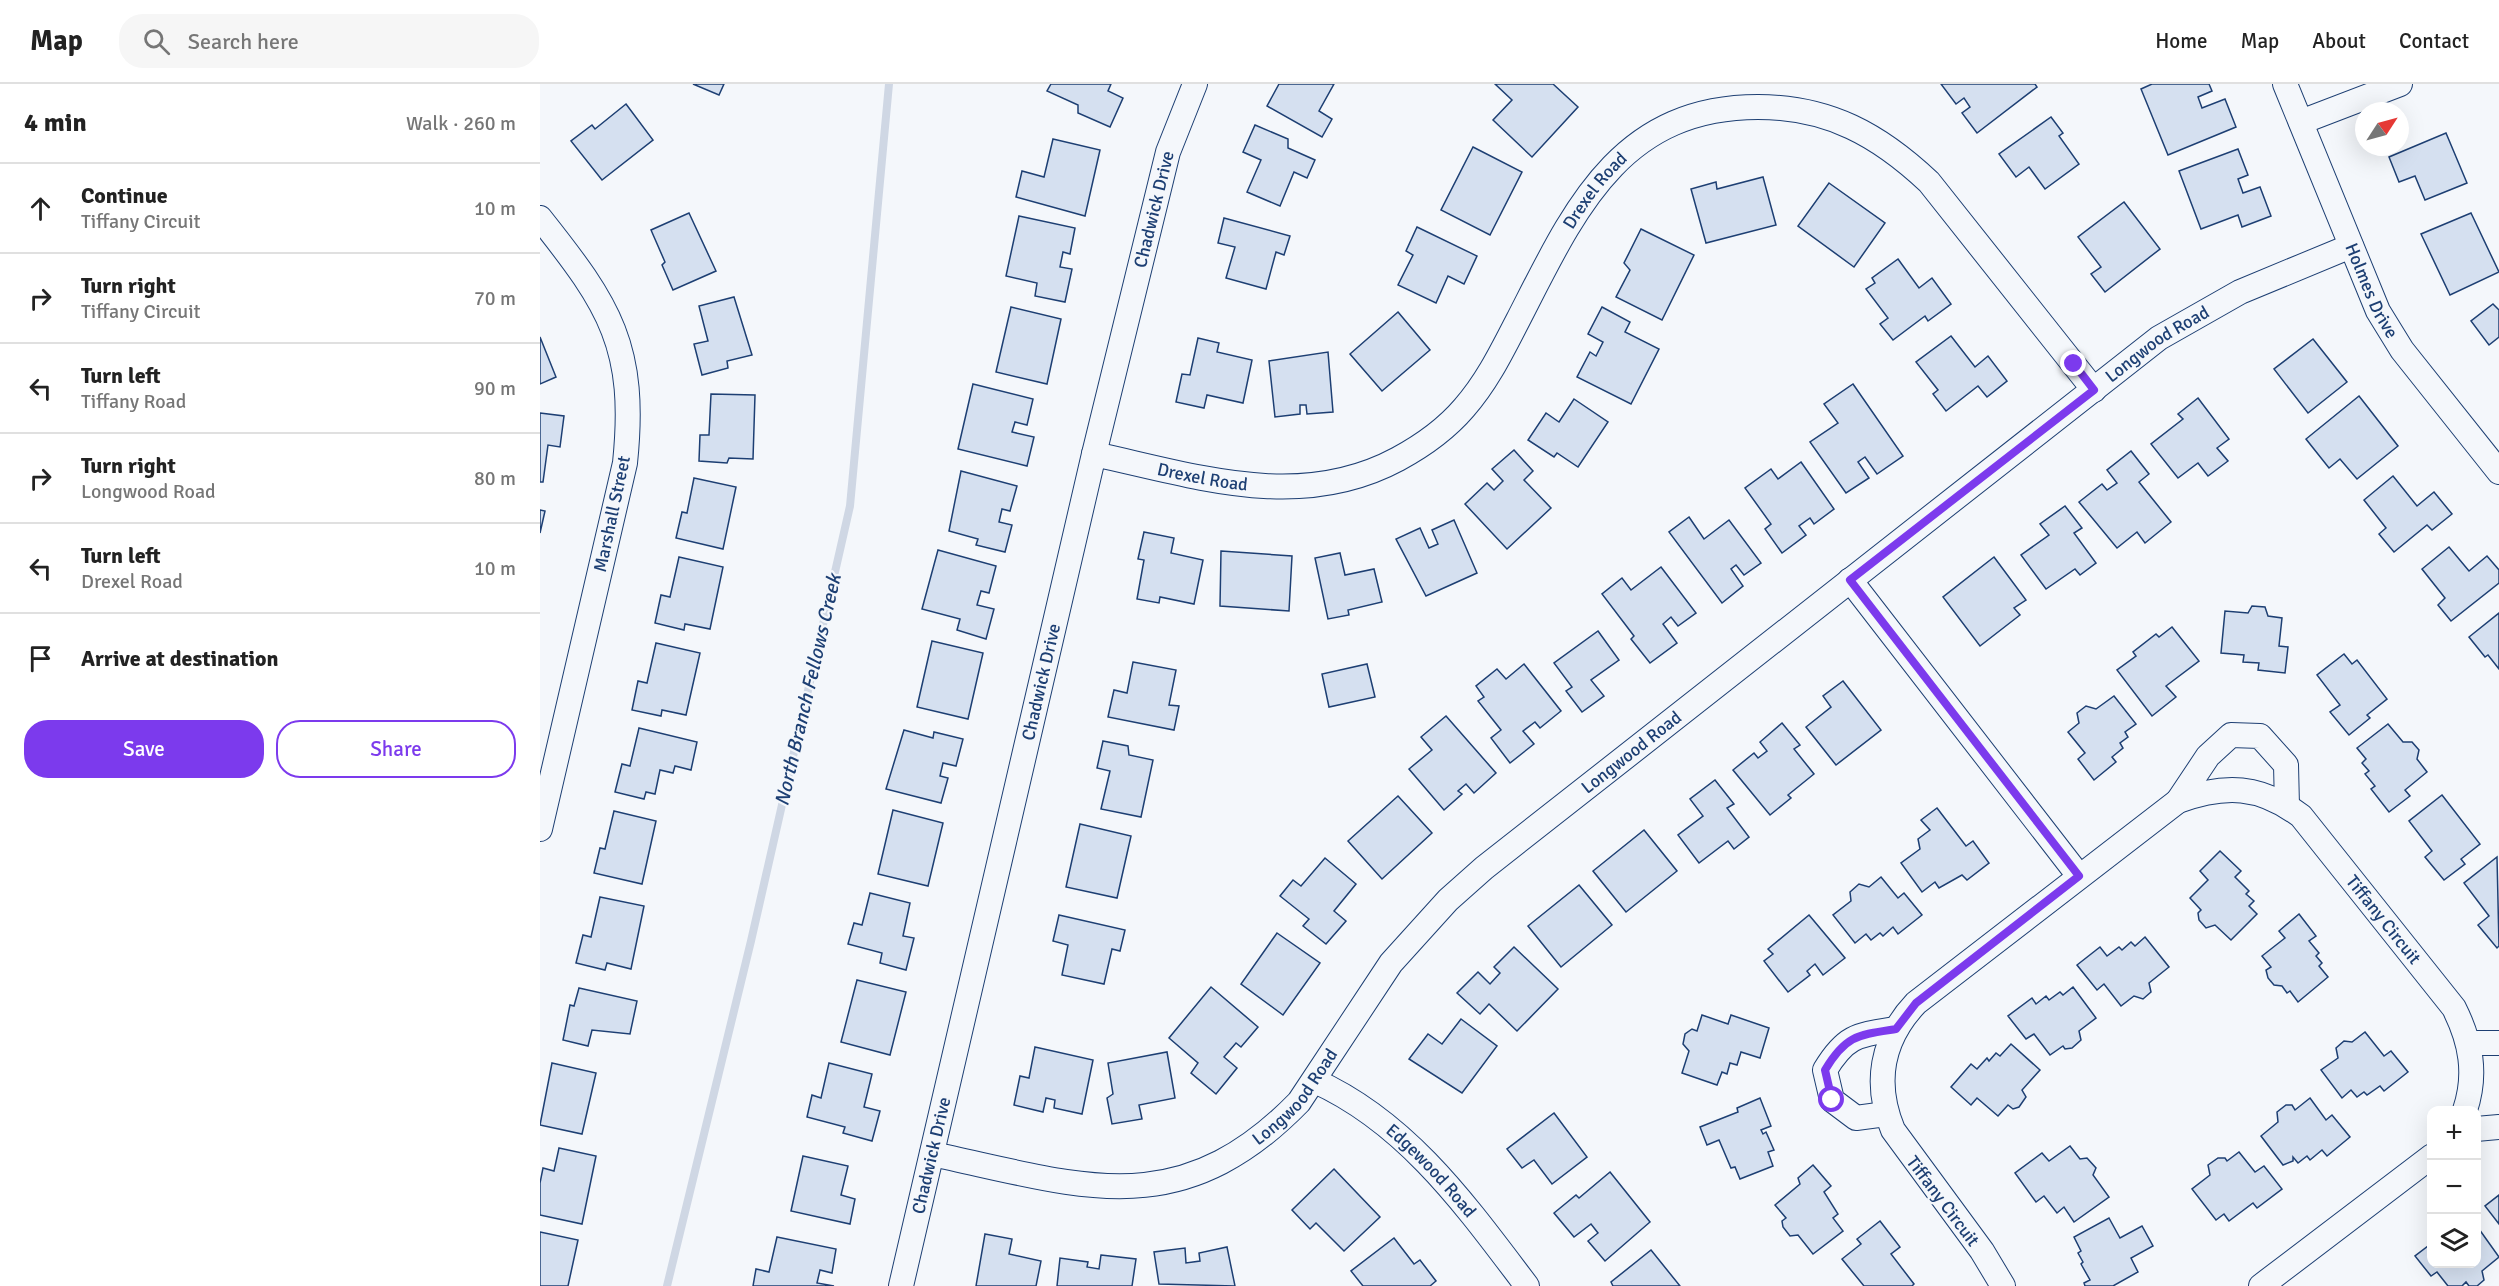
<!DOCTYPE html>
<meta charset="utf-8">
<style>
:root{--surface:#fff;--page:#f6f6f6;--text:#222;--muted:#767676;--line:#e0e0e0;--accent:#7c3aed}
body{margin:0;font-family:Signika,sans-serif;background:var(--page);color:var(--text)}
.controls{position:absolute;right:18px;bottom:18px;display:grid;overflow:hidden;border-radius:12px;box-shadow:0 6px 24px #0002}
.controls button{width:54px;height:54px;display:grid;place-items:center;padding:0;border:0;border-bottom:2px solid var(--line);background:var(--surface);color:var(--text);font:30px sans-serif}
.compass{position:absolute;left:1815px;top:18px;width:54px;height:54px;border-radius:50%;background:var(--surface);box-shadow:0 6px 24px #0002;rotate:54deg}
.stop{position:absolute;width:18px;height:18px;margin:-14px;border:4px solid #7c3aed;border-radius:50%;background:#fff}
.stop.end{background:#7c3aed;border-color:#fff;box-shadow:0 2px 6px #0008}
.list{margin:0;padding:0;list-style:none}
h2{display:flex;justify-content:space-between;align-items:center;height:78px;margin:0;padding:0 24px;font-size:26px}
h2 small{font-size:20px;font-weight:400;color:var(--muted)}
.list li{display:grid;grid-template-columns:39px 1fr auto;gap:18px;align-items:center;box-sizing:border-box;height:90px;padding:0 24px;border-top:2px solid var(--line)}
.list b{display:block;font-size:22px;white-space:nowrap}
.list p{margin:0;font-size:20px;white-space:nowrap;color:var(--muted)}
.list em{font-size:20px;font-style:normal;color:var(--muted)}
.actions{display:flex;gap:12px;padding:18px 24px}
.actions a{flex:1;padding:14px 0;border:2px solid var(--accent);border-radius:24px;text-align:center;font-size:21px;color:var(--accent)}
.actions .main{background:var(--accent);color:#fff}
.icon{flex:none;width:33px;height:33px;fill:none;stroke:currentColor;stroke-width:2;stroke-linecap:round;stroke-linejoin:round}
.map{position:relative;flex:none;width:1959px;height:1202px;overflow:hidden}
header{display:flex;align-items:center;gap:36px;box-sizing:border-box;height:84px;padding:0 30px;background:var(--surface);border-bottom:2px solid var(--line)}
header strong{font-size:28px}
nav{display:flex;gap:33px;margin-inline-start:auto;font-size:21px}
.search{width:420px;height:54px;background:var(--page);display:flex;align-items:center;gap:15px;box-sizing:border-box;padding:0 21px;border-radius:24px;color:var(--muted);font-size:22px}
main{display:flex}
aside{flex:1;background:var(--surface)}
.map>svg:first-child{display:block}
</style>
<header>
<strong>Map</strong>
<div class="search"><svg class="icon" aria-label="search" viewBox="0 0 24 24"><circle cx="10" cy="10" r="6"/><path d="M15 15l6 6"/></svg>Search here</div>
<nav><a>Home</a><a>Map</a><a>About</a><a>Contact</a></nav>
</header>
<main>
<aside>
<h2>4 min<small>Walk · 260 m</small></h2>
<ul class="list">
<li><svg class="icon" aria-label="ahead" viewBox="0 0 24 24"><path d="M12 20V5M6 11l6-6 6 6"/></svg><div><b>Continue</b><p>Tiffany Circuit</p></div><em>10 m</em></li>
<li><svg class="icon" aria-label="right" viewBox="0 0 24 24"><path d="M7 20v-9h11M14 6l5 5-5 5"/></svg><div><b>Turn right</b><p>Tiffany Circuit</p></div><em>70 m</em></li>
<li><svg class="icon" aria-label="left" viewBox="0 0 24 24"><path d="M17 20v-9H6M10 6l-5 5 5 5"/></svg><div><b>Turn left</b><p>Tiffany Road</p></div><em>90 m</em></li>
<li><svg class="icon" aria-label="right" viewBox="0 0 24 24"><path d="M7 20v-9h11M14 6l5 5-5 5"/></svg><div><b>Turn right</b><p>Longwood Road</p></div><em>80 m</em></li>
<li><svg class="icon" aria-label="left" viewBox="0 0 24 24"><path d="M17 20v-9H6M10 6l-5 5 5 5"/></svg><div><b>Turn left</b><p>Drexel Road</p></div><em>10 m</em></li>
<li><svg class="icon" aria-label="arrive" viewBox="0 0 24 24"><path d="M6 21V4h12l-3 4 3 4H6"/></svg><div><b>Arrive at destination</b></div></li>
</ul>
<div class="actions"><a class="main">Save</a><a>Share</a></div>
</aside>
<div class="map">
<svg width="1959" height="1202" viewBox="0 0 1959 1202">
<rect width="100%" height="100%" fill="#f4f7fb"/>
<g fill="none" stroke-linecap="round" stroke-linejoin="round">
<polyline stroke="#cfd7e4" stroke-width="8" points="127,1202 211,857 310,422 349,0"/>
</g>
<g fill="#d5e0f0" stroke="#1d3f73" stroke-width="1.5">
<polygon points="153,0 184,0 179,11"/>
<polygon points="511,0 571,0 568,7 583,14 570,43 538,29 538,21 507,7"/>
<polygon points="739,0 794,0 779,27 792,35 782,53 727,22"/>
<polygon points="955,0 1013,0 1038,23 992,73 953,36 972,16"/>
<polygon points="1401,0 1495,0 1497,3 1437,49 1422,29 1430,23 1424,14 1416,20"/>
<polygon points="1612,0 1669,0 1672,7 1658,13 1662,24 1685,15 1696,43 1628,71 1601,5"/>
<polygon points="86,20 113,56 62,96 31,57 52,41 55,45"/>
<polygon points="1511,33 1523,49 1519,52 1539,80 1505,105 1489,83 1476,93 1459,70"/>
<polygon points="715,41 748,55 748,64 775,76 767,94 754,88 740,122 707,108 721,76 703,68"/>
<polygon points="1906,49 1927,99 1885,116 1875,92 1859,98 1849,73"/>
<polygon points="513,55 560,66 545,132 476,113 482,87 504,93"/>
<polygon points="933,63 982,88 950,151 901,126"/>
<polygon points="1698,65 1708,91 1698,95 1703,109 1720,103 1731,132 1702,143 1698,131 1661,145 1639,87"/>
<polygon points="1223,93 1236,141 1166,159 1151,105 1176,98 1177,105"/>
<polygon points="1289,99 1345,139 1314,183 1258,142"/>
<polygon points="1584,118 1620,165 1565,208 1551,190 1561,183 1538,153"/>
<polygon points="149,129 176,187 133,206 122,181 125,178 111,146"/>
<polygon points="1931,129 1959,188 1910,211 1881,150"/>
<polygon points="479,132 535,144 530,170 523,168 520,183 532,185 525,218 495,212 497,199 466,192"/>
<polygon points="684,134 750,152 744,171 736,168 726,205 686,194 695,163 678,159"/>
<polygon points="877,143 937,172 924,200 908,192 896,219 858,201 873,171 866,167"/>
<polygon points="1101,145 1154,171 1122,236 1076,213 1090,186 1084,179"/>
<polygon points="1358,175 1379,204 1392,194 1411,220 1388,237 1385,232 1353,256 1340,240 1348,234 1326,205 1335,199 1332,194"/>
<polygon points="194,213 212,271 187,277 188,284 162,291 154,260 168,257 159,222"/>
<polygon points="1953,220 1959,226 1959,253 1949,261 1931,237"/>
<polygon points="471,223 521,235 507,300 456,288"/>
<polygon points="1062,223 1090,238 1085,248 1119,265 1091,320 1037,293 1050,268 1056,272 1063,258 1048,250"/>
<polygon points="858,228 890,266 842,307 810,270"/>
<polygon points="1411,252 1435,283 1448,272 1467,297 1447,313 1438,302 1406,327 1393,310 1398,306 1376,278"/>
<polygon points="0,253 16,293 0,300"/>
<polygon points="658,254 679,259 677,268 712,276 703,319 667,311 664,324 636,318 642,290 650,291"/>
<polygon points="1773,255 1807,298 1768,329 1734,285"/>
<polygon points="788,268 793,328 767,330 766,321 760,321 760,330 735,333 729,277"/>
<polygon points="433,300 493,315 487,341 475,338 472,348 494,353 487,382 418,365"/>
<polygon points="1313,300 1363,372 1337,390 1325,373 1318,378 1329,394 1306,409 1270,358 1298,339 1284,320"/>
<polygon points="171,310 215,311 213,375 189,374 187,379 159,377 160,351 169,351"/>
<polygon points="1819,312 1858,362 1817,395 1800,375 1789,384 1766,355"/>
<polygon points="1658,314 1689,355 1677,364 1688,377 1668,392 1658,379 1638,394 1611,360 1643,335 1638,330"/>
<polygon points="1034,315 1068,338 1038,383 1017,369 1014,373 988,356 1006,329 1019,338"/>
<polygon points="0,329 24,332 20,363 8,361 3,398 0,398"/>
<polygon points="974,366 993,387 984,396 1011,424 967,465 925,420 947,399 954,406 963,397 952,385"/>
<polygon points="1591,367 1609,390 1599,398 1631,438 1605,459 1597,448 1577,464 1539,418 1562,400 1567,406 1577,399 1567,386"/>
<polygon points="1261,378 1294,425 1274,440 1270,434 1259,442 1266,451 1242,469 1225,445 1231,440 1205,404 1231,385 1238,395"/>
<polygon points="421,387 477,402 470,427 462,425 459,438 472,441 465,468 436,461 438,455 409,447"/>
<polygon points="1853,392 1877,422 1894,408 1912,430 1892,446 1887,441 1854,468 1839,450 1846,444 1824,416"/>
<polygon points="154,394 196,403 183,465 136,454 142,428 147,429"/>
<polygon points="1525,422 1542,444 1534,449 1556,479 1540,491 1535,485 1506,505 1481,471 1509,451 1500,440"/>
<polygon points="0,426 5,427 0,449"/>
<polygon points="1149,433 1164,455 1189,436 1221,479 1204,491 1196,481 1191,485 1203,502 1182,519 1129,448"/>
<polygon points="914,436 937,489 886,512 856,455 880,444 889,464 898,460 892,446"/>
<polygon points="604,448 634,454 631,469 663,476 654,520 620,513 619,519 597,515 604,476 598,475"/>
<polygon points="1909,463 1929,487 1947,472 1959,486 1959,499 1911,537 1898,521 1905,514 1882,485"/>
<polygon points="398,466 456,482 449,509 441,507 437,521 454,525 446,555 417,546 420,535 382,525"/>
<polygon points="681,467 752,472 749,527 680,522"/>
<polygon points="800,469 805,491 834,485 842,518 808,526 809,531 788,535 775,474"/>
<polygon points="139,473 183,483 170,545 145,540 144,546 115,539 121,511 130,513"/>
<polygon points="1454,473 1486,516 1474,524 1480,531 1440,562 1403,513"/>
<polygon points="1121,483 1156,529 1138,542 1131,533 1123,540 1137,559 1110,579 1091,555 1094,552 1062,510 1082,494 1091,506"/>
<polygon points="1712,522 1725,523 1728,532 1742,534 1739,562 1748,563 1745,589 1718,586 1719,579 1703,578 1704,571 1681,569 1685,527 1708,529"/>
<polygon points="1959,529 1959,585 1948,571 1945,573 1929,553"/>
<polygon points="1632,543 1659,577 1626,602 1636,613 1612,632 1577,586 1596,572 1593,568 1616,550 1619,553"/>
<polygon points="1058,547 1079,576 1051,596 1064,612 1042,628 1026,607 1032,603 1014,579"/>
<polygon points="392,557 443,569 428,635 377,623"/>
<polygon points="116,559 160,569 146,631 122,626 121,632 92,626 98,597 107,599"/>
<polygon points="1804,570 1812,580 1817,576 1847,615 1827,631 1830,634 1809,651 1790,628 1800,621 1777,591"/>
<polygon points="593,578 636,586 629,621 639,622 634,646 568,633 574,606 587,609"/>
<polygon points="827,580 835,613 789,623 782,590"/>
<polygon points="984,580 1021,627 1000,644 995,638 983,647 994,660 970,679 951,654 961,646 938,617 944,613 936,602 957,585 966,595"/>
<polygon points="1303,597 1341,646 1296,681 1266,643 1291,623 1283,612"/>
<polygon points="1574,612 1596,640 1585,648 1588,653 1580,659 1583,664 1572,673 1576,678 1554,696 1538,675 1545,669 1528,648 1539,639 1537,629 1546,622 1556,625"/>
<polygon points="906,632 956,689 934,709 926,700 918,707 922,710 904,726 869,685 892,666 881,653"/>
<polygon points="1242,639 1260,661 1254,665 1274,690 1248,711 1251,714 1230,731 1193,686 1214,669 1218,674 1227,667 1220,658"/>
<polygon points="1848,640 1863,658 1872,658 1879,666 1877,675 1887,688 1865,706 1870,712 1849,728 1831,705 1835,702 1825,690 1829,687 1822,679 1826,675 1817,664"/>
<polygon points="99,644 157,658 151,686 135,682 133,689 120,686 115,710 106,708 104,715 75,708 82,680 90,682"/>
<polygon points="364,646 393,654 394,648 423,655 416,682 403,679 400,692 408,694 401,719 346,705"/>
<polygon points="563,657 588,662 589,671 613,676 601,733 561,725 570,687 557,684"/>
<polygon points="1175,696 1194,720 1187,724 1209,753 1194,765 1188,757 1159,779 1138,751 1163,732 1150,715"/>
<polygon points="1902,711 1940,760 1921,775 1925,780 1904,796 1885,773 1892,767 1869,737"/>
<polygon points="858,712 892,749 842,795 808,757"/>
<polygon points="1397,724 1426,762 1433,757 1449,779 1427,796 1422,791 1399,804 1395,798 1382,808 1361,779 1380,765 1378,755 1390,746 1381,736"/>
<polygon points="353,726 403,739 388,802 338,790"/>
<polygon points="74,727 116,737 102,800 54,789 60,764 65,765"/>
<polygon points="540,740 591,752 577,814 526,803"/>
<polygon points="1104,746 1137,787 1086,828 1053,787"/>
<polygon points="1680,767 1701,787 1695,793 1709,807 1706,810 1714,817 1709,822 1717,830 1691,856 1675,841 1666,844 1659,836 1658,829 1661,826 1650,814 1668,796 1660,787"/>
<polygon points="1957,773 1959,862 1957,864 1938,841 1949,832 1924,799"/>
<polygon points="785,774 816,800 794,827 806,837 786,860 763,842 769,835 740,812 753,796 761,802"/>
<polygon points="1341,793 1358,814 1364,809 1382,831 1358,850 1353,843 1343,852 1340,849 1331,856 1326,850 1315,859 1293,831 1311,817 1310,808 1319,800 1329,803"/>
<polygon points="1039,801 1072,841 1021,883 988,842"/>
<polygon points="330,809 370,819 363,852 374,854 366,886 340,879 342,869 308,860 314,839 322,841"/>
<polygon points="60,813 104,822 91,885 67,879 65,886 36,879 43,851 51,853"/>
<polygon points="1759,830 1776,852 1769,857 1779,869 1776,872 1782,879 1779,882 1788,893 1758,918 1750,907 1747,909 1742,902 1734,901 1728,894 1726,886 1731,883 1722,872 1745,854 1739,847"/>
<polygon points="519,831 585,846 580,867 572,865 564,900 522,891 528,861 513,857"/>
<polygon points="1269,831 1305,874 1283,891 1275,880 1267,887 1270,891 1248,908 1224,877 1233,870 1228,865"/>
<polygon points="737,849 780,879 743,931 701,900"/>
<polygon points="1605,853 1629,883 1609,899 1611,908 1603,915 1594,912 1581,922 1564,900 1557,906 1537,881 1560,863 1567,872 1579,863 1582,866 1591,858 1595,862"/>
<polygon points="974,863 1018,905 977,947 949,920 940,930 917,909 938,888 950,900 960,889 954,883"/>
<polygon points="317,896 366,908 350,971 301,958"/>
<polygon points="671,903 718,943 701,963 696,959 684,973 697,984 676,1010 651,989 658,979 629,954"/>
<polygon points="1533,903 1556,934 1539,947 1541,956 1532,964 1525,965 1523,962 1510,971 1494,950 1486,955 1468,932 1492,914 1496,920 1506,912 1509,916 1520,908 1523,911"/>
<polygon points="39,904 97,917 90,950 52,946 48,962 23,956 30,921 34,922"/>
<polygon points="1162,931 1188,940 1191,931 1229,944 1220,974 1201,968 1197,981 1190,979 1187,990 1182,988 1177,1001 1142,989 1149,967 1143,960 1145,950 1152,945 1157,947"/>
<polygon points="921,935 957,962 922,1009 869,975 888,950 902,960"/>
<polygon points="1825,948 1844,972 1851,967 1868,988 1844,1007 1840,1002 1827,1011 1824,1008 1817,1013 1811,1006 1802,1014 1781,986 1798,974 1796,964 1804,957 1812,958"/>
<polygon points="1471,960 1500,986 1482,1006 1486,1013 1479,1023 1473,1025 1468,1021 1458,1032 1437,1014 1431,1021 1411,1003 1431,980 1437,985 1447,974 1449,977 1456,969 1460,972"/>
<polygon points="495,963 553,976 542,1030 514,1024 515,1016 506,1014 503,1028 474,1021 480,992 489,994"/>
<polygon points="627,968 635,1014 599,1021 602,1035 572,1040 567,1014 573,1010 568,979"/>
<polygon points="12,979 56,989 42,1050 0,1041"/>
<polygon points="289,979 332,990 324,1023 340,1027 332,1057 303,1049 305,1043 267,1033 272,1011 281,1014"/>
<polygon points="1220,1014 1231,1042 1221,1046 1223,1050 1226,1048 1234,1066 1228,1068 1233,1082 1200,1095 1195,1083 1191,1084 1179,1056 1167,1061 1160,1043 1198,1028 1197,1024"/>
<polygon points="1770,1014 1786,1036 1792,1031 1810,1053 1787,1072 1782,1066 1770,1076 1767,1072 1758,1079 1753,1073 1753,1077 1743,1081 1721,1052 1738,1038 1737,1028 1746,1021 1752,1021 1755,1026"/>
<polygon points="1014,1029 1047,1073 1012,1100 994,1076 982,1084 967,1065"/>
<polygon points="1530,1062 1540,1075 1547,1074 1556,1084 1553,1091 1569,1113 1534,1138 1524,1123 1517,1129 1504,1112 1496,1118 1475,1089 1502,1069 1509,1077"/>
<polygon points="19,1064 56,1072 42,1140 0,1131 0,1099 3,1084 14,1087"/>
<polygon points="1699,1068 1715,1088 1724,1082 1742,1105 1717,1124 1713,1119 1689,1137 1684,1130 1676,1136 1652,1105 1670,1091 1668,1081 1678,1074 1685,1074 1687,1077"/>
<polygon points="263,1072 308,1082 301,1111 315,1115 310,1140 251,1127"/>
<polygon points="1273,1081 1291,1102 1284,1108 1298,1130 1293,1134 1303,1147 1273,1170 1258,1151 1250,1152 1243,1143 1242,1137 1246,1134 1235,1121 1260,1100 1258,1094"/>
<polygon points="794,1085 840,1133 804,1167 776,1139 770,1145 752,1126"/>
<polygon points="1070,1088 1110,1138 1065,1177 1048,1157 1058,1149 1051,1140 1034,1153 1014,1129 1036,1111 1039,1114"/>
<polygon points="1959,1111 1959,1140 1945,1122"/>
<polygon points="1569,1134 1580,1154 1602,1142 1613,1162 1591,1174 1598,1188 1573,1202 1545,1202 1544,1199 1550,1196 1541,1180 1543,1178 1538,1169 1541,1167 1534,1153"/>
<polygon points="1340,1137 1360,1163 1351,1170 1374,1200 1372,1202 1324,1202 1302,1175 1321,1160 1317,1155"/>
<polygon points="1939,1145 1959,1173 1942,1187 1944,1196 1937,1202 1929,1202 1926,1198 1922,1202 1908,1202 1897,1188 1891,1192 1875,1172 1892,1159 1892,1180 1936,1180 1936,1147"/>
<polygon points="0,1148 38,1156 28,1202 0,1202"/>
<polygon points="445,1150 472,1155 469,1170 501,1177 496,1202 436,1202"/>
<polygon points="237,1153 296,1165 292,1189 280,1186 277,1199 294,1202 213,1202 216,1185 229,1188"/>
<polygon points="854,1154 874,1180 880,1176 896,1197 890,1202 823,1202 811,1187"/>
<polygon points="687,1163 695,1202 619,1200 614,1168 645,1164 646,1179 660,1177 659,1169"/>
<polygon points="1111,1166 1140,1202 1073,1202 1071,1198"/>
<polygon points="561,1171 596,1175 592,1202 517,1202 520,1174 548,1178 547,1183 559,1185"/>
</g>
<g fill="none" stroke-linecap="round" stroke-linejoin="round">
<defs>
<g id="minor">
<path id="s1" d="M1745,0L1838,227L1862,266L1959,388"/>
<polyline points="1761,38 1860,0"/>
<path d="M0,134C70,222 97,263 85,379L0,745"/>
<path id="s2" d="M554,370C656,392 760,428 858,375C882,362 906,345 924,324C947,298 962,267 978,236C1033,129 1078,23 1218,23C1289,23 1339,51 1389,98L1554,306"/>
<polyline points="1310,496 1539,792"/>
<polyline points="1638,717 1668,672 1691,651 1720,652 1746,681 1747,722"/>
<polyline points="1929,959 1959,959"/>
<path id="s3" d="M775,997C868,1039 927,1123 987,1202"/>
<path d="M1346,1030L1316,1034L1292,1016L1285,986C1306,951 1318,951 1356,945"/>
<polyline points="1936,1045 1959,1043"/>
<path id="s4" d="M392,1070C540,1101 638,1142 759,1018L851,879L908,816L944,784L1619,254L1700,208L1811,162"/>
<path id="s5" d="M361,1202L554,370L628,68L655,0"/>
<path id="s6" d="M1463,1202L1442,1167L1353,1046C1334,1000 1341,956 1376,919L1638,717C1685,700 1720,701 1761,732L1914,924C1931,958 1937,990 1925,1026"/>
<polyline points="1721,1202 1892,1072"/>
</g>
</defs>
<use href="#minor" stroke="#1d3f73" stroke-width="26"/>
<use href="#minor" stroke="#f4f7fb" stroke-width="24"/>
</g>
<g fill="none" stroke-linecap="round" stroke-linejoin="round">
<path stroke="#7c3aed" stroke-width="8" d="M1292,1016L1285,986C1306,951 1318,951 1356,945L1376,919L1539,792L1310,496L1554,306L1534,280"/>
</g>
<g text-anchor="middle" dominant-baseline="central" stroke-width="4.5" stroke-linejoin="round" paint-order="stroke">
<g font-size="18" fill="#1d3f73" stroke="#f4f7fb">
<text stroke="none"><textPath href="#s2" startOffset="650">Drexel Road</textPath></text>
<text stroke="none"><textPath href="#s5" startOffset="1106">Chadwick Drive</textPath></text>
<text stroke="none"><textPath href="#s1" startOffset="224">Holmes Drive</textPath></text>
<text stroke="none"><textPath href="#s4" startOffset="1548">Longwood Road</textPath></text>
<text stroke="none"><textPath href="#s2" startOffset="111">Drexel Road</textPath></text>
<text transform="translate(72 430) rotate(-78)">Marshall Street</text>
<text stroke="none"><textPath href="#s5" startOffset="620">Chadwick Drive</textPath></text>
<text stroke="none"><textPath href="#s4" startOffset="882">Longwood Road</textPath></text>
<text stroke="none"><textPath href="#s6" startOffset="922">Tiffany Circuit</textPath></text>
<text stroke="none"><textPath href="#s4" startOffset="396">Longwood Road</textPath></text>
<text stroke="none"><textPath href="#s5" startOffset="134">Chadwick Drive</textPath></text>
<text stroke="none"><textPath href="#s3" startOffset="148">Edgewood Road</textPath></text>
<text transform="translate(1403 1117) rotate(53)">Tiffany Circuit</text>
</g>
<g font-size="20" font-style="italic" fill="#1d3f73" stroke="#f4f7fb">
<text transform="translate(268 606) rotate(-77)">North Branch Fellows Creek</text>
</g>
</g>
</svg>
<div class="controls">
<button>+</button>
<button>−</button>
<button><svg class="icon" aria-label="layers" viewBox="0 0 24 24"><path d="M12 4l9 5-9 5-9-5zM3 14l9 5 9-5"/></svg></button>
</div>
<svg class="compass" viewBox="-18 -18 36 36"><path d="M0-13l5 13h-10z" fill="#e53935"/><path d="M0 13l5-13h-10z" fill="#767676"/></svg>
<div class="stop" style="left:1292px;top:1016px"></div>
<div class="stop end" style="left:1534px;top:280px"></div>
</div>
</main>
